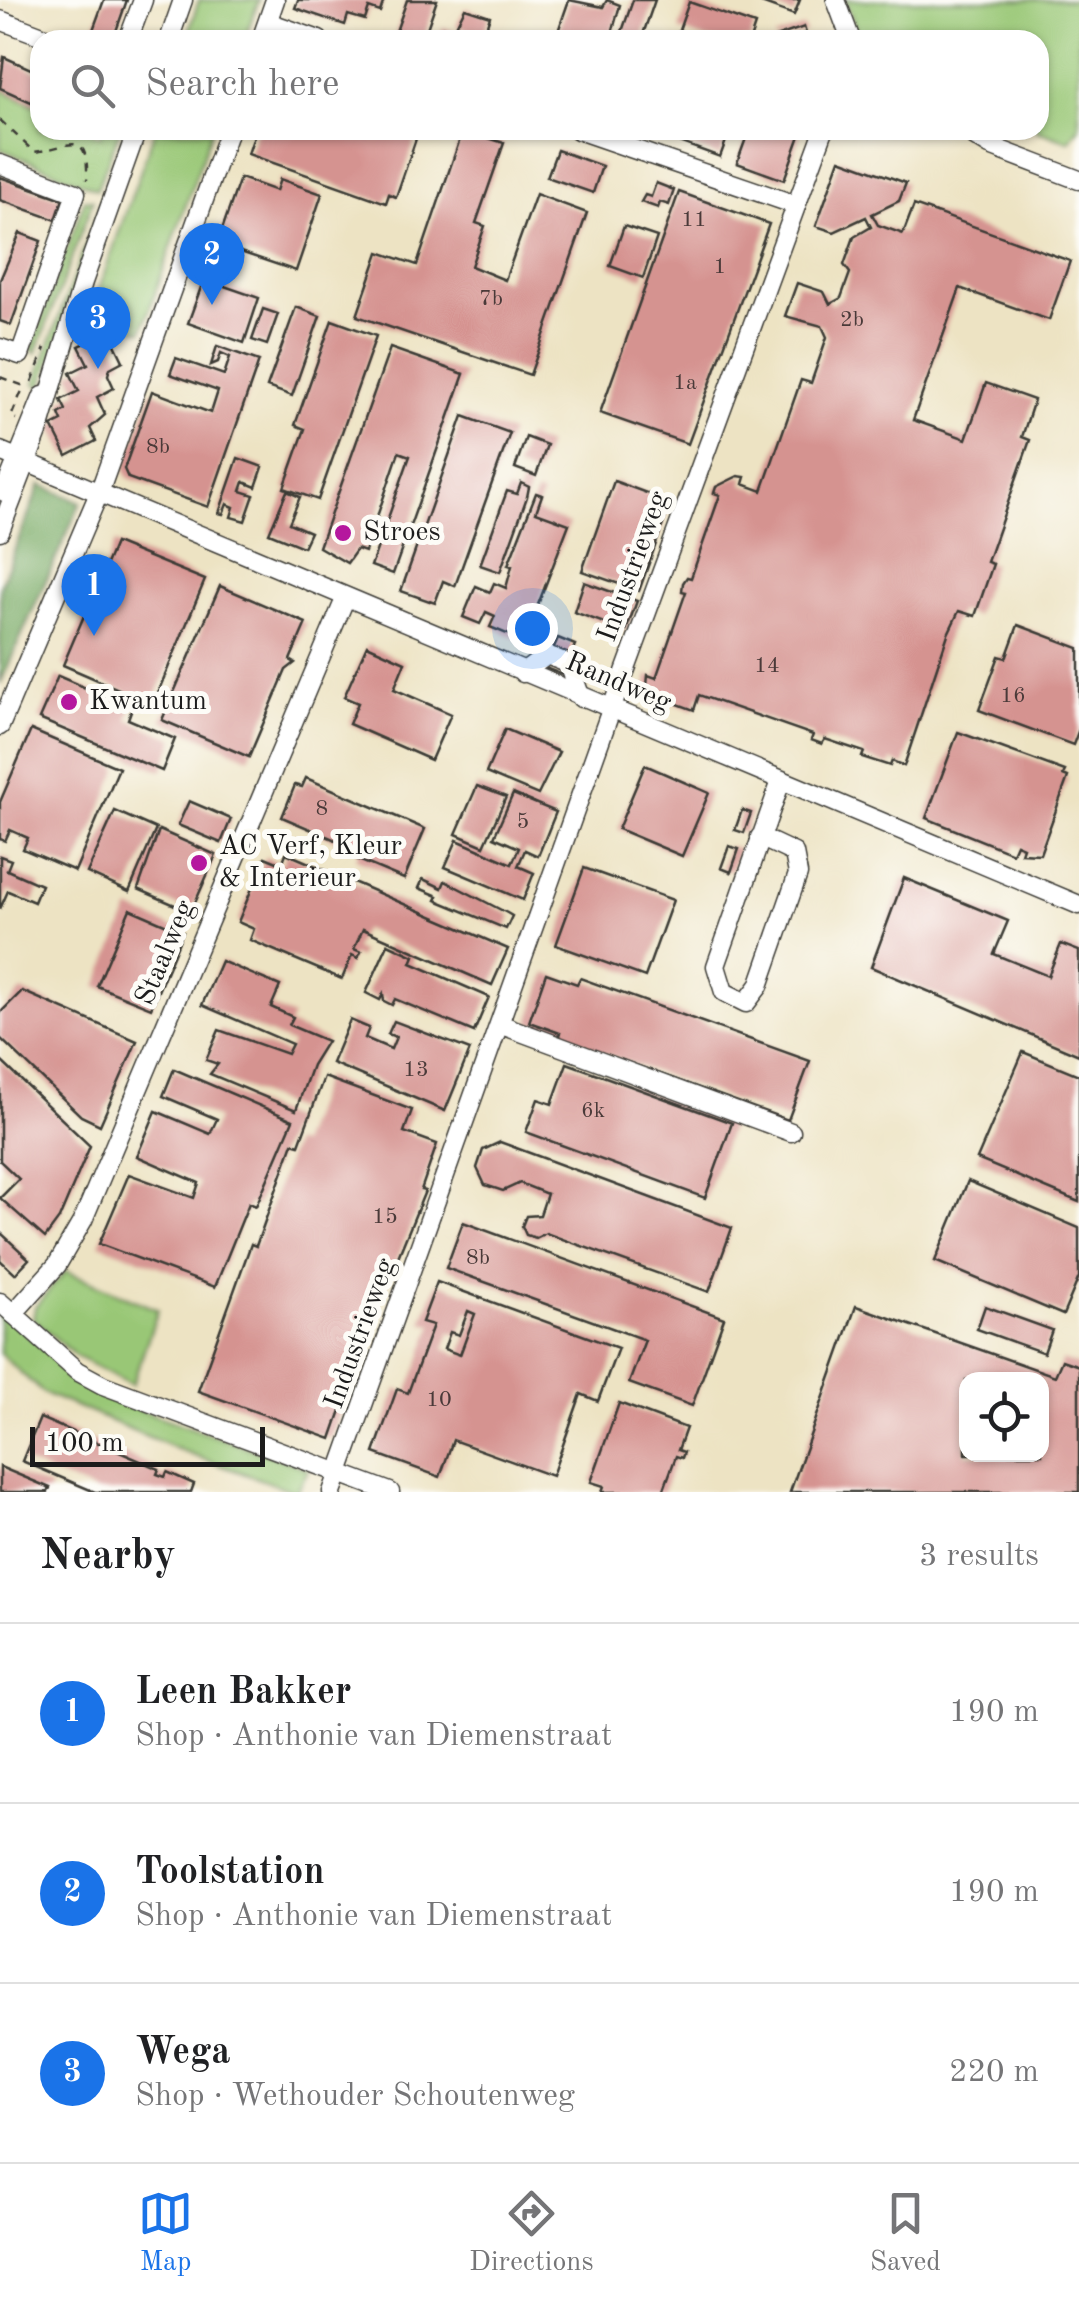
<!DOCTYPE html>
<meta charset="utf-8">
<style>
:root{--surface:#fff;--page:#f2f2f2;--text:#202124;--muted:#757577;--line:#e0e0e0;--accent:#1a73e8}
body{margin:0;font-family:"Old Standard TT",serif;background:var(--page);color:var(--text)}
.controls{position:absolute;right:30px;bottom:30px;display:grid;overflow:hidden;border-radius:20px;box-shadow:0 2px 8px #0004}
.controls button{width:90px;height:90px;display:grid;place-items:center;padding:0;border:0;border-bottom:2px solid var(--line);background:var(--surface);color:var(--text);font:50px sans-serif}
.scale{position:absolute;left:30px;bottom:25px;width:235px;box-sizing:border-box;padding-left:10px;border:5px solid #1c1c1c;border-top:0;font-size:28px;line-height:35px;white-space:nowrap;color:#1c1c1c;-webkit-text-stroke:8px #fdfcf7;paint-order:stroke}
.you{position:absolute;left:532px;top:628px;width:35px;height:35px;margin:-25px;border:8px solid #fff;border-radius:50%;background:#1a73e8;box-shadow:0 0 0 15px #1a73e833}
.badge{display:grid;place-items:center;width:65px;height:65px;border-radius:50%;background:var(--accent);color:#fff;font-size:32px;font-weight:700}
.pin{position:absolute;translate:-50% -82px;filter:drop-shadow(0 2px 5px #0008)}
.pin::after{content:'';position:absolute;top:52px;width:35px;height:30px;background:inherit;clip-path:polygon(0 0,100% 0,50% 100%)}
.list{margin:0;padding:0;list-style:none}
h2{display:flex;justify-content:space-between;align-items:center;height:130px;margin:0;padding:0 40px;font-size:42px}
h2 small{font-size:32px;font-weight:400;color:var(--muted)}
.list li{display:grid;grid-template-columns:65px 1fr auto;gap:30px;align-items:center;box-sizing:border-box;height:180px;padding:0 40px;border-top:2px solid var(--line)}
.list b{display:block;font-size:38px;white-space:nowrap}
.list p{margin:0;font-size:32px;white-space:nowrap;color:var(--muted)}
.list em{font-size:32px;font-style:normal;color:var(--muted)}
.icon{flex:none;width:55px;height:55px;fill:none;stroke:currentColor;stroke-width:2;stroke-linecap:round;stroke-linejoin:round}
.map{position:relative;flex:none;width:1079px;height:1492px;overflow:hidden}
.search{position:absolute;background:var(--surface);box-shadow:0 2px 8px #0004;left:30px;right:30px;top:30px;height:110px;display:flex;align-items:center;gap:25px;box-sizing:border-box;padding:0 35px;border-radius:30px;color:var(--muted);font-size:38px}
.sheet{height:670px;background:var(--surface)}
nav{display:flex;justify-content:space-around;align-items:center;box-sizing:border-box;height:140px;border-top:2px solid var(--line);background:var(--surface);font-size:28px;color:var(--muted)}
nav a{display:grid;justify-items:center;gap:5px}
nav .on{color:var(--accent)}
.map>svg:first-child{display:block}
</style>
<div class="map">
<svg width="1079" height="1492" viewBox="0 0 1079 1492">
<rect width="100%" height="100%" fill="#fdfcf7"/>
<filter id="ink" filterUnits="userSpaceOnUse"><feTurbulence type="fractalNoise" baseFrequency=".01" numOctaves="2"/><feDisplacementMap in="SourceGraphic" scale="20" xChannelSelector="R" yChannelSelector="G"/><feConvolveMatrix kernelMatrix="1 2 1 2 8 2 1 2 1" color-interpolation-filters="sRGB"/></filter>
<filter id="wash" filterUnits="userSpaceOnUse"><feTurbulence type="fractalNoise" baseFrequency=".0048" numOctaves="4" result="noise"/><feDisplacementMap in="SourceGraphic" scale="40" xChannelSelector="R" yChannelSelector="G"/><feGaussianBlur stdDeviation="2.25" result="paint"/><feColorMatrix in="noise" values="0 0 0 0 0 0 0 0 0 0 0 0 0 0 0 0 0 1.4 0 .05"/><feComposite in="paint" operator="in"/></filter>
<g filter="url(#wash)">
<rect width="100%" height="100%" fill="#ede3c3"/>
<g fill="#99c776" stroke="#5a7249" stroke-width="2.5">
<polygon points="199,0 259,0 244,40 186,40"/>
<polygon points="845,0 1079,0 1079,127 1069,141 1036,130 1039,40 870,40 856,29"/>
<polygon points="0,89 40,108 40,130 88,130 100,136 103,130 120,130 97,189 0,149"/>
<polygon points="127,130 134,130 41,388 35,383"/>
<polygon points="155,130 212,130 142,331 89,317"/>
<polygon points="85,199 93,200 36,354 31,349"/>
<polygon points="66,1271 158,1310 132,1385 75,1356 33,1318 35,1307"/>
<polygon points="0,1311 100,1396 309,1469 296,1492 192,1455 43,1393 0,1354"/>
</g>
<polygon fill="#7aac67" stroke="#4b6442" stroke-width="2.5" points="40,485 81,502 0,684 0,587"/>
<g id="blocks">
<g fill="#d59390" fill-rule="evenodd">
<polygon points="104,0 127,0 114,37 93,30"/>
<polygon points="298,0 384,0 380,12 369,8 365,20 348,15 345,25 295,8"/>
<polygon points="407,0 437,0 423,40 393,40"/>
<polygon points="569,0 603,7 607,0 620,5 610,40 555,40"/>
<polygon points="633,0 655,0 641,40 619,40"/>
<polygon points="753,0 800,0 794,15"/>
<polygon points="689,2 755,25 750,40 707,40 679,30"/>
<polygon points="465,8 490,16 482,40 438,40 443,27 474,39 477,33 456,26"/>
<polygon points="804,27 806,33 776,40 775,37"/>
<polygon points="4,57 40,73 40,106 0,88"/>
<polygon points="256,130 412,130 418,133 396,197 389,194 386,203 248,154"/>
<polygon points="463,130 504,143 476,223 485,226 471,266 505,280 536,194 587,213 530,375 357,316 379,252 417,265"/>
<polygon points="646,130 730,130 720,157"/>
<polygon points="749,130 802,130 784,180 737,163"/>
<polygon points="557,150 602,166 593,193 547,177"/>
<polygon points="840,159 906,183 899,201 872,214 878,225 903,234 914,205 1070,261 1049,320 960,288 913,420 966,439 986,383 1034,400 1022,437 1030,440 987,562 993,564 975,616 959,611 948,634 904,766 892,761 890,766 862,757 864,752 825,739 822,744 811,740 813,735 699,695 694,710 667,700 664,708 652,700 647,686 648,675 656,678 686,592 682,591 683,583 687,577 691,578 720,495 714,493 716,487 738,476 745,477 743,484 762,491 801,380 811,383 827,337 822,326 785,316 797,283 824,292 830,304 841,298 850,273 844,265 854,237 871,227 866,217 834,232 816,226"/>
<polygon points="0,177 63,199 56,220 0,200"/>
<polygon points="240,178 276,191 280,179 322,194 296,271 217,244"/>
<polygon points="656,183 674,190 669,205 660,202 658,208 641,202 645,195 651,197"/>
<polygon points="679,192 769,224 688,444 600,413"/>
<polygon points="624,226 657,237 643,278 610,266"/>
<polygon points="20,233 41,241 11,325 0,321 0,280"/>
<polygon points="204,279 259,298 244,343 188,323"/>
<polygon points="296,307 320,316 292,396 267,387"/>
<polygon points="263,309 278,314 267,345 252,340"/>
<polygon points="332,320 376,336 318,500 284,488 305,429 295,425"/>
<polygon points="109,332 123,361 110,368 108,375 114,388 97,397 105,415 90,428 96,441 67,456 52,426 62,421 59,414 66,410 61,400 79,391 70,373 88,364 79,346"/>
<polygon points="217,346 259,361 208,507 128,478 124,469 152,391 211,413 218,391 170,374 176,358 224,375 230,357 221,353 218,362 211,365"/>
<polygon points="390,348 464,374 393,574 371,566 410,456 399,452 365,552 357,549 347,563 319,547"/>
<polygon points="463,416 510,433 455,586 443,581 435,603 401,591"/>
<polygon points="526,437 547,445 536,476 515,468"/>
<polygon points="238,458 263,467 256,487 244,482 241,491 254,495 245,521 231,517 234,507 227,504 223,514 219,513"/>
<polygon points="614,481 671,502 639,591 582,571"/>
<polygon points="521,483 529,487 527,497 500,572 480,565 507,491 517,494"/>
<polygon points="287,491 300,497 289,523 310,532 303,547 269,533"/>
<polygon points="536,493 542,495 536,512 569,524 524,641 490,627 495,616 486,612 480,624 463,617 476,586 490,592 494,583 506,588 512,566 508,565"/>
<polygon points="115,543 205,580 153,704 63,665"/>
<polygon points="584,582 637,601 626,631 574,612"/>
<polygon points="220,586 306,623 290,660 295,663 286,670 249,757 162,720"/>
<polygon points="1018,625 1079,648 1079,729 1073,745 979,710 999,656 1006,658"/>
<polygon points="558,638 575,645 563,675 545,668"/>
<polygon points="367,645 405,662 394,689 451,714 431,760 349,724 358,703 344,697"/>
<polygon points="58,676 132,708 128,719 175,739 162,771 39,719"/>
<polygon points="505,729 559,752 538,795 486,773"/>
<polygon points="31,730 119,768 75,871 23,849 28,838 10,830 5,841 0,839 0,802"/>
<polygon points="958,732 1065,771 1063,775 1068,777 1040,854 1021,853 1023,847 1016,844 1012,853 926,818"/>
<polygon points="645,765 709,793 682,856 618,829"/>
<polygon points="306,778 425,829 404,879 356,859 359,850 282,817 295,785 302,787"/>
<polygon points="477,786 506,797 484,846 456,834"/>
<polygon points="513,794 556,812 538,856 525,850 518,866 534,873 523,900 445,867 457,840 512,864 519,848 494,837"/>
<polygon points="189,801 231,819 221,843 178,825"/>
<polygon points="742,810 751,813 744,833 735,830"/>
<polygon points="115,811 156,829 129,892 87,873"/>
<polygon points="159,830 216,855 191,912 138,889"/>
<polygon points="729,846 739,849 731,872 721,868"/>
<polygon points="286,853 508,949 492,985 363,929 354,949 361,952 358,958 352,955 342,979 250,940 254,929 238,922 265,857 282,864"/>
<polygon points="0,856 11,860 7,870 41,885 34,902 8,891 0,909"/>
<polygon points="584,868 673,900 645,977 556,945"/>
<polygon points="904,878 1008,921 994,954 1048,976 1061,944 1079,951 1079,1055 871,967"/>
<polygon points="423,879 442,888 445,881 507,913 512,916 506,929 436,900 438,896 419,888"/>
<polygon points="130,909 183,932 151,1008 97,986"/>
<polygon points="388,944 414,956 411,963 489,997 474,1032 395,999 392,1005 384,1001 383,994 380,1000 366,993"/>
<polygon points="221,961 280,986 271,1007 293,1017 289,1025 327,1041 312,1065 296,1110 210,1074 218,1064 206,1060 219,1030 287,1054 292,1044 202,1005"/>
<polygon points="546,973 577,984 580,978 810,1061 788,1120 558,1037 560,1033 529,1022"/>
<polygon points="22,991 137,1041 100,1125 81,1116 0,1038 0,1013"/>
<polygon points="350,1020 369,1028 365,1038 391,1049 396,1037 388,1034 394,1021 470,1050 445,1111 332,1063"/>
<polygon points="1023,1052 1079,1075 1079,1202 977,1159"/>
<polygon points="0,1060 90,1146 59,1219 45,1238 0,1198 19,1179 0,1161"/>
<polygon points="567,1063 732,1123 705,1198 526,1132 538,1099 552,1104"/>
<polygon points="174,1069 293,1120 256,1206 249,1203 215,1287 99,1244 129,1174 194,1198 199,1183 137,1156 156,1111 210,1134 217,1119 163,1096"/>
<polygon points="324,1077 412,1110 404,1132 437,1144 421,1190 425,1191 385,1289 373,1285 365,1307 376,1310 331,1439 198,1391 251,1244 256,1246 293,1143 299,1145"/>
<polygon points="500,1142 732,1228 709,1292 546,1233 536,1238 526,1235 522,1226 526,1216 540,1215 547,1194 520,1183 503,1191 485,1185 477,1168 483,1150"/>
<polygon points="968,1181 1079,1228 1079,1277 1063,1315 935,1261"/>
<polygon points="463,1222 724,1318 692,1406 629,1383 645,1340 446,1268"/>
<polygon points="0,1232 29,1259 15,1274 0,1260"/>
<path d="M437,1282L618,1348L598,1401L581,1394L552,1476L453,1440L440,1477L374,1453L397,1389L408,1393L433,1325L422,1322ZM468,1311L475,1314L460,1355L444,1349L450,1332L459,1335Z"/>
<path d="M856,1306L1055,1376L1062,1360L1079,1366V1492H790ZM966,1380H1042V1454H966Z"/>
<polygon points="985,1306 1052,1330 1044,1353 977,1329"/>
<polygon points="619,1403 686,1428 678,1450 684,1452 682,1458 676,1456 663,1492 602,1492 604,1486 591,1482"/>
<polygon points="40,1418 159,1469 157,1474 165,1477 167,1472 194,1484 191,1492 95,1492 22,1461"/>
<polygon points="0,1467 50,1488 48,1492 0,1492"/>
</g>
</g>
</g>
<g filter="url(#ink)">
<use href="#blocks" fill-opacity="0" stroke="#3b3a35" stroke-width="2.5"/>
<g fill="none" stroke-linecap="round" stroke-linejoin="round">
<defs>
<g id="minor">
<polyline points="836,0 851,40"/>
<polyline points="0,20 53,40"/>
<polyline points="268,22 319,40"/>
<polyline points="128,40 143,0"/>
<polyline points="169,40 183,0"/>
<polyline points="261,40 275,0"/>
<polyline points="578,130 796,205"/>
<polyline points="964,130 990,146 1079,180"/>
<polyline points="0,164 76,193 20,355 0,348"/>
<polyline points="0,451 1079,905"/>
<polyline points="4,492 43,396"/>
<polyline points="0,531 40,427 83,282 137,130"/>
<polyline points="523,673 547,655 569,664 581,698"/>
<polyline points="0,726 99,493 229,130"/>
<polyline points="760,837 794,853 798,874 759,986 746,1003 724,992 716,966 781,781"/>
<polyline points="502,1025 791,1132"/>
<polyline points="0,1302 77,1371 103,1385 390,1492"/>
<polyline points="13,1314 57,1265 83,1220 345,599"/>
<polyline points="332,1492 611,710 824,130"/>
</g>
</defs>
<use href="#minor" stroke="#3b3a35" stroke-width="21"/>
<g stroke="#3b3a35" stroke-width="2.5" stroke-dasharray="8 8" stroke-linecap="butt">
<path d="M0,120L34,152C68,148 89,126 87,180"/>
<polyline points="0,377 24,386 11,417 16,419"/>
<polyline points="32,382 45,348"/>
</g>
<use href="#minor" stroke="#fff" stroke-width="18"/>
</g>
</g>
<g fill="#b5179e" stroke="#fdfcf7" stroke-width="4">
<circle cx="343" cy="533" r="10"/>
<circle cx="69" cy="702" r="10"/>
<circle cx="199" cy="863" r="10"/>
</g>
<g text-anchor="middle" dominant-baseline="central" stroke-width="10" stroke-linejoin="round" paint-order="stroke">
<g font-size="22" fill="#4a3a39">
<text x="694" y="220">11</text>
<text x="720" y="267">1</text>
<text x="491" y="299">7b</text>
<text x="852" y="320">2b</text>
<text x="685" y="383">1a</text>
<text x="158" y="447">8b</text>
<text x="767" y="666">14</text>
<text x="1013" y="696">16</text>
<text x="322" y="809">8</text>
<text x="523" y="822">5</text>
<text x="416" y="1070">13</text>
<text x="593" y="1111">6k</text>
<text x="385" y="1217">15</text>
<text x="478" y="1258">8b</text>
<text x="439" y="1400">10</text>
</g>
<g font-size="28" fill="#1c1c1c" stroke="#fdfcf7" text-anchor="start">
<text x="363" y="533">Stroes</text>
<text x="89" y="702">Kwantum</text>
<text x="219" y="847">AC Verf, Kleur<tspan x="219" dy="32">&amp; Interieur</tspan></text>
</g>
<g font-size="28" fill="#1c1c1c" stroke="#fdfcf7">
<text transform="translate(634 567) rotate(-70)">Industrieweg</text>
<text transform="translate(618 683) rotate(23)">Randweg</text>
<text transform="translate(166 953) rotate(-67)">Staalweg</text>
<text transform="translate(361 1334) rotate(-70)">Industrieweg</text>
</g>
</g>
</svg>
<div class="controls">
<button><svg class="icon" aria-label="locate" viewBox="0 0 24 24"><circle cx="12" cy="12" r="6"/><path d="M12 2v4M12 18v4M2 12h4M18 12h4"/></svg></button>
</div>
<div class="scale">100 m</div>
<div class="you"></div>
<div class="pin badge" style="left:94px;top:636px">1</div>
<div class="pin badge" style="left:212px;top:305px">2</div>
<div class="pin badge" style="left:98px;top:369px">3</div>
<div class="search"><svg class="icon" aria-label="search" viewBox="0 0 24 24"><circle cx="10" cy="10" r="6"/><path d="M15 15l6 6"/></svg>Search here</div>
</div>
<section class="sheet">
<h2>Nearby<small>3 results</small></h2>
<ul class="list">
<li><span class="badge">1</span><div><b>Leen Bakker</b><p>Shop · Anthonie van Diemenstraat</p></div><em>190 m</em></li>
<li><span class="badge">2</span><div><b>Toolstation</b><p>Shop · Anthonie van Diemenstraat</p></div><em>190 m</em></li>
<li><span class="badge">3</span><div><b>Wega</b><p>Shop · Wethouder Schoutenweg</p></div><em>220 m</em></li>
</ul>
</section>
<nav>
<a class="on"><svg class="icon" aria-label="map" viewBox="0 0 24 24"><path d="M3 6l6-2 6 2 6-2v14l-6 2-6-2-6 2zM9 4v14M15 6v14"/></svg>Map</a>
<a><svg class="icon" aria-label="directions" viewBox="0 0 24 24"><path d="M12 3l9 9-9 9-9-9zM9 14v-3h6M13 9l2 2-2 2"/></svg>Directions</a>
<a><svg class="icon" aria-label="saved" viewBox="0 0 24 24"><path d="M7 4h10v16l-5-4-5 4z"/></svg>Saved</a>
</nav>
